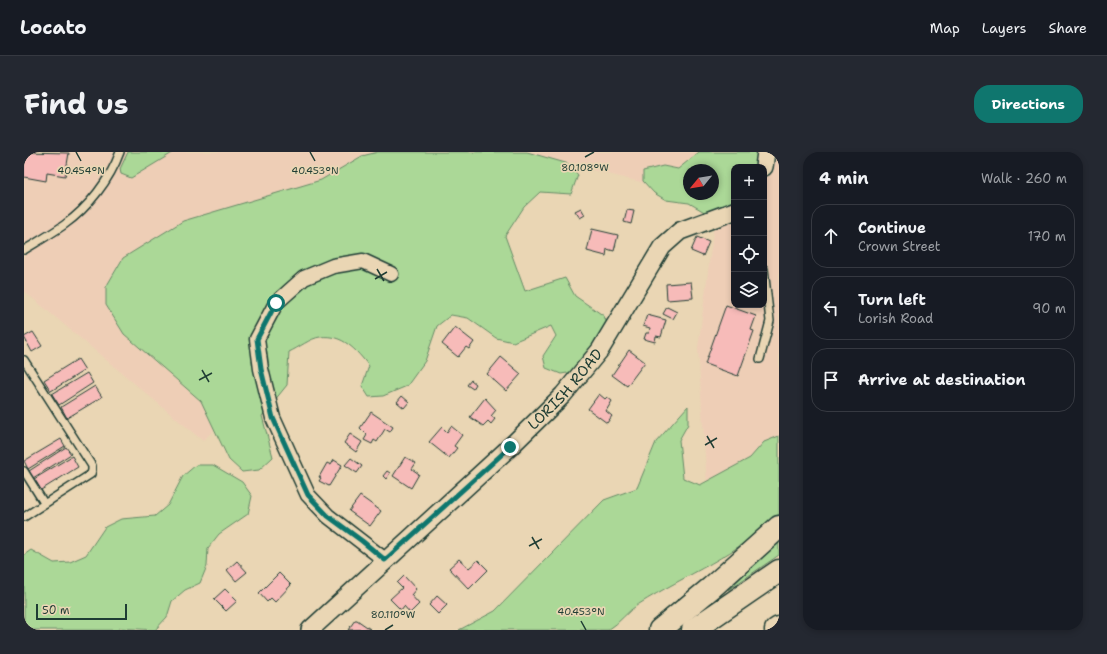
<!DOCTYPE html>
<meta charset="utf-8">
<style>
:root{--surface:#171b24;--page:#242831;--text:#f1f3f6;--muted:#9ea1a6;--line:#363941;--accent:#0f766e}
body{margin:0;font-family:"Shantell Sans",sans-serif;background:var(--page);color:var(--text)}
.controls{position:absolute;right:12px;top:12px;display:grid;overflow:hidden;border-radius:8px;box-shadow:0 2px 6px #0003}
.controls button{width:36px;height:36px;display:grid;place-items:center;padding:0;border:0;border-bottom:1px solid var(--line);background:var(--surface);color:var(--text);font:20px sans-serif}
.compass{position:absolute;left:659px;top:12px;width:36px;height:36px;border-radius:50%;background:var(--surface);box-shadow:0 2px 6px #0003;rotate:240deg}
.scale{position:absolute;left:12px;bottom:10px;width:91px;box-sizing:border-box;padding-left:4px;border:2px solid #1f3d34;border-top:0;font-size:11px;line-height:14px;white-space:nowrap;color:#1f3d34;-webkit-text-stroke:3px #ead6b4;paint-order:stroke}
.stop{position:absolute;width:12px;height:12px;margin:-9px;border:3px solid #0f766e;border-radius:50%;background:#fff}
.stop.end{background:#0f766e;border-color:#fff;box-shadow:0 1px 4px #0008}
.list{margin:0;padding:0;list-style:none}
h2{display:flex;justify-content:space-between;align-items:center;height:52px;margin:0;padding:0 16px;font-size:17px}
h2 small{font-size:13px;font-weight:400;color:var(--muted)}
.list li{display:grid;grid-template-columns:26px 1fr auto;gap:12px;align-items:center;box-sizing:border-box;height:64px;margin:0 8px 8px;padding:0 8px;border:1px solid var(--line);border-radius:16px}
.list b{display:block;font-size:15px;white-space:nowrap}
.list p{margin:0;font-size:13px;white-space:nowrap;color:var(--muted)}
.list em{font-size:13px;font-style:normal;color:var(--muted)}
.icon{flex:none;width:22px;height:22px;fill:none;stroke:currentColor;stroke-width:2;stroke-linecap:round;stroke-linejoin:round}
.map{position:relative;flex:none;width:755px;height:478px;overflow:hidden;border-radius:16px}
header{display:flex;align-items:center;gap:24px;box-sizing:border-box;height:56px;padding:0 20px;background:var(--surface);border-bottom:1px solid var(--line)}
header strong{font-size:19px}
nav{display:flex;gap:22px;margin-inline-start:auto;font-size:14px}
.intro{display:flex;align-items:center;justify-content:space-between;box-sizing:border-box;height:96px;padding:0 24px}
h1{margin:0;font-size:28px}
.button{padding:10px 18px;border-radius:16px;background:var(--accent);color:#fff;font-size:14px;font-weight:700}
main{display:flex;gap:24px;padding:0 24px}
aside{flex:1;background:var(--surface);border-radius:16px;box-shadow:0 2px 6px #0003}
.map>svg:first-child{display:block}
</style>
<header>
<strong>Locato</strong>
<nav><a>Map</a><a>Layers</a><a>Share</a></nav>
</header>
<div class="intro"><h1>Find us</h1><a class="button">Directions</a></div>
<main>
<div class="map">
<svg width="755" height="478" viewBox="0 0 755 478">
<rect width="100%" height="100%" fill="#ead6b4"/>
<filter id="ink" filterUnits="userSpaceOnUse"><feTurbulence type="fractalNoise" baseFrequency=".025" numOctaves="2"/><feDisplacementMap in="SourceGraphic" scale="8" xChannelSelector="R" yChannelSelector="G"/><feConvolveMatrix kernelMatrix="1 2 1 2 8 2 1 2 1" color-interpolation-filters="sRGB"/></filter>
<g filter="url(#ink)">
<g fill="#eeceb6" fill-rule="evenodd">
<polygon points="0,0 460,0 179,289 0,139"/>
<path d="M495,0H755V320L686,379L674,196L691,66L689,18H665V42ZM710,15H740V153H710Z"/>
</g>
<g fill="#abd897" stroke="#658a66" fill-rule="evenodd">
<polygon points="104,0 150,0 107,26 97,22 96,17"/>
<path d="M354,0H503L545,12L554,23L547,42L516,40L500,55L481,84L501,139L541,126L551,144L580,164L586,179L556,219L537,222L522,216L519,204L532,184L527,174L489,190L472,186L444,166L427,163L413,174L401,209L383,234L359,244L345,245L338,234L345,214C332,198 319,182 296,185C287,186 274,196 265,200L263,233L238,264L249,305L235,318L218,320L205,308L177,249L100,182L82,153V135L99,106L159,69L297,28L338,4Z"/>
<path d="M675,0H741L739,15H710V58L689,65L665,51L642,48L630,41L619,29V19L639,14L654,17ZM665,18H689V42H665Z"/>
<path d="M664,254V272L655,288L659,326L676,333L726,306L740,290L755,284V362C716,402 661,423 615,452C603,459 596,471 584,478H435L471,459L580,348L613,336L632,290Z"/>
<polygon points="172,313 189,313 218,330 228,344 224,362 195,382 184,396 183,414 176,431 161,438 148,449 143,465 131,478 96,476 93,478 0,478 0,403 7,398 30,411 46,410 62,403 81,375 97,367 131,364 144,353 159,324"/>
<polygon points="755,389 755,403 704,438"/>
</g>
<g fill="#f7bbb9" stroke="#1f3d34">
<polygon points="0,0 45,1 41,24 23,21 22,29 0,25"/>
<polygon points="557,56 561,63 556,66 551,59"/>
<polygon points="603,58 610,59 607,72 600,70"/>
<polygon points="568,77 594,83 590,99 583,97 582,104 563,99"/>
<polygon points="673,85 685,90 679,104 667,99"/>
<polygon points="667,130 669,146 643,148 642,132"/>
<polygon points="702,153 732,164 727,178 730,179 714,224 681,212"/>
<polygon points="643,155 653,160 649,167 639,162"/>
<polygon points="623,163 642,168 637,185 632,184 631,190 620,187 622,181 625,181 626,176 619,174"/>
<polygon points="431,175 450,190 445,197 442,195 434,205 418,192"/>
<polygon points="9,180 18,194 8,200 0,185"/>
<polygon points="605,198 621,210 603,234 588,223"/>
<polygon points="477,205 497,222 482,239 463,222"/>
<polygon points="54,207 61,218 27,239 20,228"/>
<polygon points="63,221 69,231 35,253 28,242"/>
<polygon points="447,228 452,232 449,237 443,233"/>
<polygon points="71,234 78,245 43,266 37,255"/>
<polygon points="575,242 581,247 583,245 588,249 582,259 588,264 583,271 564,257"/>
<polygon points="378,244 385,250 380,256 373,250"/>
<polygon points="461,246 472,258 467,264 471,267 467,272 464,269 459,274 446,265"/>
<polygon points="347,260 369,275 366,280 361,277 353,290 350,288 348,292 340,288 343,283 336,276"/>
<polygon points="427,274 438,283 430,294 433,296 425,306 405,290 418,275 423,280"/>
<polygon points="326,282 338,290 332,300 320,291"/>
<polygon points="37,287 41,294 4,317 0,309"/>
<polygon points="42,295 47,302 9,326 5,319"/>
<polygon points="48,304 54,315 17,338 10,327"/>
<polygon points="381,305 392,311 388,317 395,322 387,336 369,324"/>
<polygon points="327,306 338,314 333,321 321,313"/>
<polygon points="310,308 318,313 305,334 295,329 297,326 295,325 303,311 307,313"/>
<polygon points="363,319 366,321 362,327 359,324"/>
<polygon points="336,344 357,359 346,374 325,359"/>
<polygon points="435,407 445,416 454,408 464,418 445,437 425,416"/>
<polygon points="213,409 223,420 212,429 203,418"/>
<polygon points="255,421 267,433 251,450 247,446 243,450 235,441"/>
<polygon points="380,424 392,437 387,443 395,452 386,461 380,454 377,458 366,447 378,436 373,431"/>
<polygon points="201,437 213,449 202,459 190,447"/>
<polygon points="413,444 423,453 414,462 405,453"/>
<polygon points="331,468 333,468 346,477 324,478"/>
</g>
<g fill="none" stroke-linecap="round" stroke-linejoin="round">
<defs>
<g id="service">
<path d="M0,98C13,90 27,82 40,73C64,56 86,28 96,0"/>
<polyline points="736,207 746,169 740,117"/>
<polyline points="0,208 68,314 68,318 67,322 0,365"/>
<polyline points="0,319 20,351"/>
</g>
<polyline id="minor" points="361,408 304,364 284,343 249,266 237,217 233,187 252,151 280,126 309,114 339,109 367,122"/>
<g id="tertiary">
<polyline points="740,15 742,0"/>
<path id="s1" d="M286,478L486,295L539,243L576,198L638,95L656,79L710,59"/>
</g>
<g id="motorway">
<polyline points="636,478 687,436 755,375"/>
<polyline points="669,478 755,419"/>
<polyline points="752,478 755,476"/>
</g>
</defs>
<use href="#service" stroke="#1f3d34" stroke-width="10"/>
<use href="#minor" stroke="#1f3d34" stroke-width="17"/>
<use href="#tertiary" stroke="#1f3d34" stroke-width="20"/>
<use href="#motorway" stroke="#1f3d34" stroke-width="25"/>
<use href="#service" stroke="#ead6b4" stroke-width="7"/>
<use href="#minor" stroke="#ead6b4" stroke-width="14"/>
<use href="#tertiary" stroke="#ead6b4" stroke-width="17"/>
<use href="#motorway" stroke="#ead6b4" stroke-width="22"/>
</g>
</g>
<g fill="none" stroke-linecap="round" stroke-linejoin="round" filter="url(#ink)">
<polyline stroke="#0f766e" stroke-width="5" points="252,151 233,187 237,217 249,266 284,343 304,364 338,389 361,408 486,295"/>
</g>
<path fill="none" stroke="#1f3d34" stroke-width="1.5" d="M52,0L57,9M286,0L291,9M561,5L570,0M353,117L360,129M351,127L363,120M178,218L185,230M175,228L188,221M683,284L690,296M681,293L693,286M508,385L515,397M505,394L518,387M557,469L562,478M361,478L369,473"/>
<g text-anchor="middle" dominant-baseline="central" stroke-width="3.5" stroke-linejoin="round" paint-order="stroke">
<g font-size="15" fill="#1f3d34" stroke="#ead6b4">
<text stroke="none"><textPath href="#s1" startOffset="351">LORISH ROAD</textPath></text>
</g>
</g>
<g font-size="10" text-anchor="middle" fill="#1f3d34" stroke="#ead6b4" stroke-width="3.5" stroke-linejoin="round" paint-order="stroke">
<text x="561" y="19">80.108°W</text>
<text x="57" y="22">40.454°N</text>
<text x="291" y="22">40.453°N</text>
<text x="557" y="463">40.453°N</text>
<text x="369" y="466">80.110°W</text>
</g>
</svg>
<div class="controls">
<button>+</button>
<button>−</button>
<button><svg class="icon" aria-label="locate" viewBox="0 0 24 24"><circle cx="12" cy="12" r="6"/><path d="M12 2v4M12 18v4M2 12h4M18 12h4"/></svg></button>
<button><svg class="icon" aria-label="layers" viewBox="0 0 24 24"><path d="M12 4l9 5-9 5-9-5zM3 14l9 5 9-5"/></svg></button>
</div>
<svg class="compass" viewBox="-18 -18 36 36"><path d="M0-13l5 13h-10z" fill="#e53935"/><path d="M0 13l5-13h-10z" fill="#9ea1a6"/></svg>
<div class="scale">50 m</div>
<div class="stop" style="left:252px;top:151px"></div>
<div class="stop end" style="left:486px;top:295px"></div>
</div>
<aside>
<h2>4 min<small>Walk · 260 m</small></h2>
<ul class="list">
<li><svg class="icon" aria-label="ahead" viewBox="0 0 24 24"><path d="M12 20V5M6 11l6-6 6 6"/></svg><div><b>Continue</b><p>Crown Street</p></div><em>170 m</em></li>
<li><svg class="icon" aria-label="left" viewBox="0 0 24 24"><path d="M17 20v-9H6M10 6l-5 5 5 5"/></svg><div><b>Turn left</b><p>Lorish Road</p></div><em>90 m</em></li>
<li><svg class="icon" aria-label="arrive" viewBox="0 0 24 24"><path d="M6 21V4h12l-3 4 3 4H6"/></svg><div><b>Arrive at destination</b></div></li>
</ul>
</aside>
</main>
